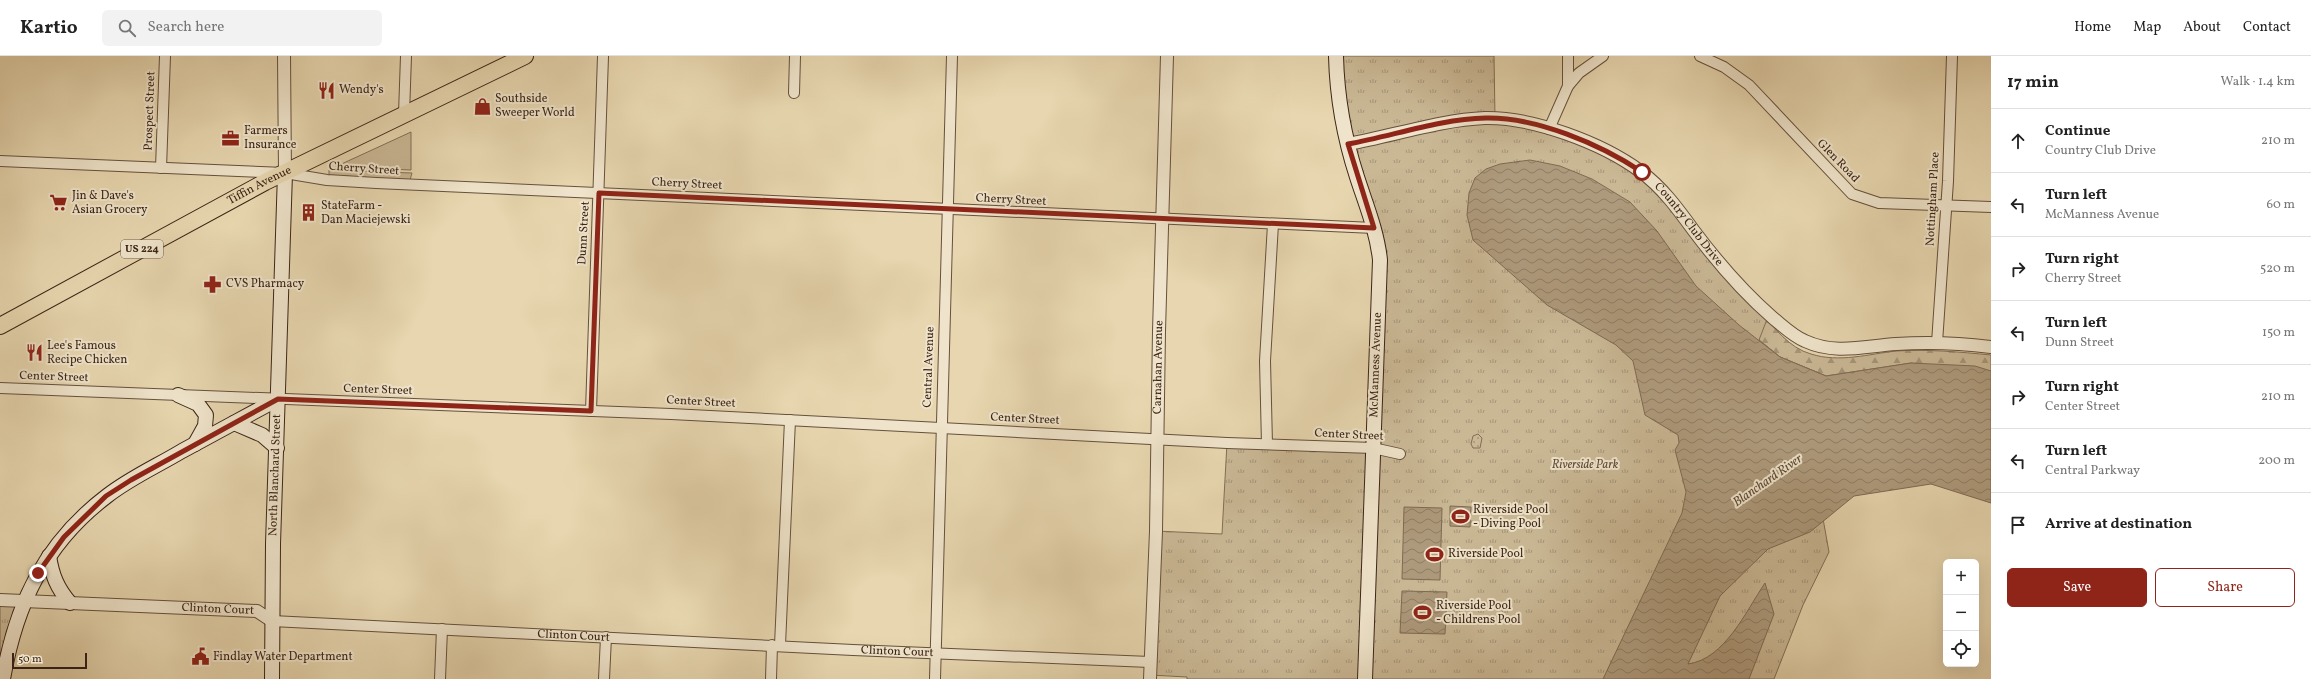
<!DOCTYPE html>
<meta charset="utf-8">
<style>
:root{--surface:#fff;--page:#f2f2f2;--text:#222;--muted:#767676;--line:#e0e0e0;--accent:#8f2418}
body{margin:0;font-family:Vollkorn,serif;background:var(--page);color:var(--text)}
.controls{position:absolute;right:12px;bottom:12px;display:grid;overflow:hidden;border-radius:6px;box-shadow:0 4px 16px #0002}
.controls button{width:36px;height:36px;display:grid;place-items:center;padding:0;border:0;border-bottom:1px solid var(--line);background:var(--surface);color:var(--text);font:20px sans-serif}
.scale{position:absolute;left:12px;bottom:10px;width:75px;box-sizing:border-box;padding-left:4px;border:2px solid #3b2416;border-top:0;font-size:11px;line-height:14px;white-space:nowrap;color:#3b2416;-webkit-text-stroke:3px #efe4cb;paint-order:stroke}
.stop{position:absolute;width:12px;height:12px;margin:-9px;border:3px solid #8f2418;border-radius:50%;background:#fff}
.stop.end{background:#8f2418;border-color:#fff;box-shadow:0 1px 4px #0008}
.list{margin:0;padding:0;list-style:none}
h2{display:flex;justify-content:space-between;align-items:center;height:52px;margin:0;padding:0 16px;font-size:17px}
h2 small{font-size:13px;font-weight:400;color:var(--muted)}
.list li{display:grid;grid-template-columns:26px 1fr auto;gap:12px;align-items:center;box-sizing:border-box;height:64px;padding:0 16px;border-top:1px solid var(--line)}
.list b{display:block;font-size:15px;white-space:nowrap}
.list p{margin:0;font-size:13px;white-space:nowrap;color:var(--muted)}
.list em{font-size:13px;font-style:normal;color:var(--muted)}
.actions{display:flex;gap:8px;padding:12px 16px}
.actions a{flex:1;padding:9px 0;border:1px solid var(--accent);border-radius:6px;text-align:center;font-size:14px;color:var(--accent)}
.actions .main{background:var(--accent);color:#fff}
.icon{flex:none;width:22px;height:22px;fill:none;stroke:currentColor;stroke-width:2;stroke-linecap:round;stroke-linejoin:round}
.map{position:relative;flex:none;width:1991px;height:623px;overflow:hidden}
header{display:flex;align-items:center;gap:24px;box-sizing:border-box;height:56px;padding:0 20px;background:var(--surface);border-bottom:1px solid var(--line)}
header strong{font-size:19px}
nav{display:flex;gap:22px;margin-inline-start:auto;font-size:14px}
.search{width:280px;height:36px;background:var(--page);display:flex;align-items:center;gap:10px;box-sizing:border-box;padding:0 14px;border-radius:6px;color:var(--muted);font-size:15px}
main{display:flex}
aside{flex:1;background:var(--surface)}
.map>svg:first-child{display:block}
</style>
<header>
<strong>Kartio</strong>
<div class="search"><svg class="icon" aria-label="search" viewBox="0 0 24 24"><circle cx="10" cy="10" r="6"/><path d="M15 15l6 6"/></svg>Search here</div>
<nav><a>Home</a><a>Map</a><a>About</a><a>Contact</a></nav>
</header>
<main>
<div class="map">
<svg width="1991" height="623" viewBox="0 0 1991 623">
<defs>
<pattern id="forest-firs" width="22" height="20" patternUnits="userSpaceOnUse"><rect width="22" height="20" fill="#cab895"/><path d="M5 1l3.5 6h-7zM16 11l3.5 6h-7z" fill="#a59579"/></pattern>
<pattern id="park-tufts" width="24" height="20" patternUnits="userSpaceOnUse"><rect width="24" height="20" fill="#cab895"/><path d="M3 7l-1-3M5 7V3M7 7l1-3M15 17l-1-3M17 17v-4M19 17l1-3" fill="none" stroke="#a59579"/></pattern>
<pattern id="garden-dots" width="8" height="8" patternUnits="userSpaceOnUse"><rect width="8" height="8" fill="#cab895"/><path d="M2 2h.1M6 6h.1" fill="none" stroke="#a59579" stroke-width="1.8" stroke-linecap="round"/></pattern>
<pattern id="water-waves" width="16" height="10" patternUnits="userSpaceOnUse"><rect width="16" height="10" fill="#ad997b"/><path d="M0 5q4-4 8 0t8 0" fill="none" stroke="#8e7d64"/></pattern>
</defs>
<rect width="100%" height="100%" fill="#e7d6af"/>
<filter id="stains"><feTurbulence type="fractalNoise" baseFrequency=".005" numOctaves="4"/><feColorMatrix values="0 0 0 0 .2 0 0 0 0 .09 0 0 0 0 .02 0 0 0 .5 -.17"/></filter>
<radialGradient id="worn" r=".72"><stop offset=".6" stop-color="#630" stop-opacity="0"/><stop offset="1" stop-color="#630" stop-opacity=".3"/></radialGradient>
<g fill="#cab895" stroke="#826e56">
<polygon points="411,76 411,114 335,111"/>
<polygon points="329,114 412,117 410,124 329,119"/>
</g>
<path fill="url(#forest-firs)" stroke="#826e56" d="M1760,256C1775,272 1789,292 1811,298C1839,307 1869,298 1896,295C1928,293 1960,296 1991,299V316L1911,307L1826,320L1780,301L1759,284Z"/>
<g fill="url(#park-tufts)" stroke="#826e56">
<polygon points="1336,0 1494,0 1495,62 1540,70 1642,116 1769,258 1759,284 1780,301 1826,320 1811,396 1829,496 1803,549 1774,623 1187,623 1187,621 1150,619 1156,475 1222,478 1227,387 1373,392 1380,204 1357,121"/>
<polygon points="0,544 24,545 0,623"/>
</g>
<polygon fill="url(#garden-dots)" stroke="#826e56" points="1478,378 1482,382 1480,392 1473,392 1471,388 1473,380"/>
<g fill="url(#water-waves)" stroke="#7f6a53">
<path d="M1530,104L1560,110L1592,123L1630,146L1657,175L1696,230L1739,269L1780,301L1826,320L1911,307L1975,310L1991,315V447L1931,428L1854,440L1810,476L1768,493L1720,540L1688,608C1725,603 1746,555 1765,527L1774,558L1749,623H1603L1682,457L1686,436L1675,394L1679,387L1678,379L1645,359L1633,305L1616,289L1547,249L1473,184L1467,159L1469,137L1475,122L1486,113L1500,108Z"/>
<polygon points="1450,450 1471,451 1470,471 1450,470"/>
<polygon points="1404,451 1442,452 1440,524 1402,523"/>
<polygon points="1402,535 1447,536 1445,578 1400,577"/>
</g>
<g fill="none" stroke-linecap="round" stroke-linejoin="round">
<defs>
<g id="minor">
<polyline points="1700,0 1724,11 1749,29 1852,138 1879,147 1991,151"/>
<polyline points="1568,30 1579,17 1603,0"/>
<polyline points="794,37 795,0"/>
<polyline points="404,58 406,0"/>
<polyline points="1549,73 1568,30 1568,0"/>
<polyline points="0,105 285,117 327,124 376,127 1374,172"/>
<polyline points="161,112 165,0"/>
<polyline points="1937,287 1948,125 1952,0"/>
<polyline points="0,332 671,358 1227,387 1373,392 1400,398"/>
<polyline points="591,355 603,0"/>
<polyline points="1267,388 1265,305 1273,168"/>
<path id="s1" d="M272,565L853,594L1150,606"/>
<polyline points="780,589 790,364"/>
<polyline points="440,623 442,573"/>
<polyline points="604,623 606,581"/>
<polyline points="771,623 772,589"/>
<polyline points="935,623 952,0"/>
</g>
<g id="tertiary">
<polyline points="284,0 285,117"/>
<path id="s2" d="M1348,88C1393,80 1439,64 1485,62C1533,61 1602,87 1640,115C1662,131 1678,153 1694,175C1718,207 1742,235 1773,262C1783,270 1793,280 1805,285C1835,299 1865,290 1896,288C1927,286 1959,287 1991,291"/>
<path id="s3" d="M0,544L257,555L272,565"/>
<path id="s4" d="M1150,623L1156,475L1159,275L1167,0"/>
</g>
<g id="secondary">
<path d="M1336,0C1337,42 1344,81 1357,121C1366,149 1377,175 1380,204L1365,623"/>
<polyline points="178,339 198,348 206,359 205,370 195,388"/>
<polyline points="234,367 262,379 277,392"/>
<path d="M49,500C52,519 57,532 70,547"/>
<path d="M3,623C16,548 45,487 107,440C130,422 157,410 182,395C214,378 246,360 278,343"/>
<path id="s5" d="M272,623L273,488L285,117"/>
</g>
<g id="trunk">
<path id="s6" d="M0,270L265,126L525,0"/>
</g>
</defs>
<use href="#minor" stroke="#66503c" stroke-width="12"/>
<use href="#tertiary" stroke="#66503c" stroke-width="14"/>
<use href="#secondary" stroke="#3b2416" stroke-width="16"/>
<use href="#trunk" stroke="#3b2416" stroke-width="18"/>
<use href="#minor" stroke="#efe4cb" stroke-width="10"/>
<use href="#tertiary" stroke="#efe4cb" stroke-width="12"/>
<use href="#secondary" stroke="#efe4cb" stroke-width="14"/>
<use href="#trunk" stroke="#e7d6af" stroke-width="16"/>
</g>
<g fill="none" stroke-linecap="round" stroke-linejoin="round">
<path stroke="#8f2418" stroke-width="5" d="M38,517L64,481L106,440L131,424L278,343L591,355L599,137L1374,172L1348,88C1393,80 1439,63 1486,62C1536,61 1600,88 1642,116"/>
</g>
<defs>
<symbol id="restaurant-bare" viewBox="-9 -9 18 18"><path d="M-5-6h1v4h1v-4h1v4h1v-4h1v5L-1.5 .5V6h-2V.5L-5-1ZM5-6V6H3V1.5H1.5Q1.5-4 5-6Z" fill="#8f2418" stroke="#efe4cb" stroke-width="2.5" paint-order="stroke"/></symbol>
<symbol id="shop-bare" viewBox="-9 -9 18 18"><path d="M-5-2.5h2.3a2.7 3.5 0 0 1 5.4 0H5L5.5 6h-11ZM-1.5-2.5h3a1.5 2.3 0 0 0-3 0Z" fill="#8f2418" stroke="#efe4cb" stroke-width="2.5" paint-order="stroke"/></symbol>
<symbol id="office-bare" viewBox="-9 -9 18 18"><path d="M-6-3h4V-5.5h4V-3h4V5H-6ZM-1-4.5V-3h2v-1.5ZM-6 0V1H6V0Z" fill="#8f2418" stroke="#efe4cb" stroke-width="2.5" paint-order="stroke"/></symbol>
<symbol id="supermarket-bare" viewBox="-9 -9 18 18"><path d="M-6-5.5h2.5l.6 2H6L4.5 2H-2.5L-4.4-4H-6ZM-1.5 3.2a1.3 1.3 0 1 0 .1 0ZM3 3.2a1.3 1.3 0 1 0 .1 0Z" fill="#8f2418" stroke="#efe4cb" stroke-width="2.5" paint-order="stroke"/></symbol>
<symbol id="building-bare" viewBox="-9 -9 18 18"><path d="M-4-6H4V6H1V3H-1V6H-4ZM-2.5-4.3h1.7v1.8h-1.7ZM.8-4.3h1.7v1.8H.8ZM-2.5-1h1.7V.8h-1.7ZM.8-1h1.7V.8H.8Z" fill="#8f2418" stroke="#efe4cb" stroke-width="2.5" paint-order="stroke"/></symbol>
<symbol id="pharmacy-bare" viewBox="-9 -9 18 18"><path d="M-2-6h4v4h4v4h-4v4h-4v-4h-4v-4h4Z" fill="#8f2418" stroke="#efe4cb" stroke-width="2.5" paint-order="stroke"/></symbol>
<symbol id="stadium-bare" viewBox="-9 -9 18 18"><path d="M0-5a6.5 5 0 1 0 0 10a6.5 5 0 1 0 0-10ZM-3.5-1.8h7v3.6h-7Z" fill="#8f2418" stroke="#efe4cb" stroke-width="2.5" paint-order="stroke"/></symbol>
<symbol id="civic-bare" viewBox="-9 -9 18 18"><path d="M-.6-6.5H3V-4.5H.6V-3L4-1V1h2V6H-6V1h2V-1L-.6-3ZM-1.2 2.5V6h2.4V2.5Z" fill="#8f2418" stroke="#efe4cb" stroke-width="2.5" paint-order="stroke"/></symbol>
</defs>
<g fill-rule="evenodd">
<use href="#restaurant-bare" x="314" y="22" width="25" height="25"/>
<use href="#shop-bare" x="470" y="38" width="25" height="25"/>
<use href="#office-bare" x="218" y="70" width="25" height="25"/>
<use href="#supermarket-bare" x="46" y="134" width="25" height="25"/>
<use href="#building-bare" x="296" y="144" width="25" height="25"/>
<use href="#pharmacy-bare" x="200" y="216" width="25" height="25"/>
<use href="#restaurant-bare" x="22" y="284" width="25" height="25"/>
<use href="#stadium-bare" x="1448" y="448" width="25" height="25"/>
<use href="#stadium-bare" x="1422" y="486" width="25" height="25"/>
<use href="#stadium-bare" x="1410" y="544" width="25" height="25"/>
<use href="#civic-bare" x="188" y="588" width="25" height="25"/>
</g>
<g text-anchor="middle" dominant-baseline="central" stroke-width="4" stroke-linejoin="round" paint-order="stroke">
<rect fill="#efe4cb" stroke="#715e4c" stroke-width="1" x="121" y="184" width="42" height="18" rx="3"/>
<g font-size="11" font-weight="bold" fill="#3b2416">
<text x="142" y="193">US 224</text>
</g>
<g font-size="12" fill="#3b2416" stroke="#efe4cb" text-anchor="start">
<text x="339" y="34">Wendy's</text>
<text x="495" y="43">Southside<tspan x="495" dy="14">Sweeper World</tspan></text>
<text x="244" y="75">Farmers<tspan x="244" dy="14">Insurance</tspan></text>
<text x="72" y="140">Jin &amp; Dave's<tspan x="72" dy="14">Asian Grocery</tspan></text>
<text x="321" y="150">StateFarm -<tspan x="321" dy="14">Dan Maciejewski</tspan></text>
<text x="226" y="228">CVS Pharmacy</text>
<text x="47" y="290">Lee's Famous<tspan x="47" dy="14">Recipe Chicken</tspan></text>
<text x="1473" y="454">Riverside Pool<tspan x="1473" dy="14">- Diving Pool</tspan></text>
<text x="1448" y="498">Riverside Pool</text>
<text x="1436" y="550">Riverside Pool<tspan x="1436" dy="14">- Childrens Pool</tspan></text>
<text x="213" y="601">Findlay Water Department</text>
</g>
<g font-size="12" fill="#3b2416" stroke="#efe4cb">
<text transform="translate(150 55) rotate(-88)">Prospect Street</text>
<text transform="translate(1838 105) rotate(46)">Glen Road</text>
<text transform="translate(364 113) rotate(4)">Cherry Street</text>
<text transform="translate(687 128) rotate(3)">Cherry Street</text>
<text stroke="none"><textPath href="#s6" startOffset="295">Tiffin Avenue</textPath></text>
<text transform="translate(1933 143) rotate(-87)">Nottingham Place</text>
<text transform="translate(1011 144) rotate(3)">Cherry Street</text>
<text stroke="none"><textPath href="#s2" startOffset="378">Country Club Drive</textPath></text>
<text transform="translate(584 177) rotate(-87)">Dunn Street</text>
<text transform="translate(1376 309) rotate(-88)">McManness Avenue</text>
<text transform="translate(929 311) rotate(-88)">Central Avenue</text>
<text stroke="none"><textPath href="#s4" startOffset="312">Carnahan Avenue</textPath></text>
<text transform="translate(54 321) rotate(2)">Center Street</text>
<text transform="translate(378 334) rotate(2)">Center Street</text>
<text transform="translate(701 346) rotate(3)">Center Street</text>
<text transform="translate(1025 363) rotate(3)">Center Street</text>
<text transform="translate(1349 379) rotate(3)">Center Street</text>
<text stroke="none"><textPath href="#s5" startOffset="204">North Blanchard Street</textPath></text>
<text stroke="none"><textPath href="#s3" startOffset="218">Clinton Court</textPath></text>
<text stroke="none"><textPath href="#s1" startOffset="302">Clinton Court</textPath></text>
<text stroke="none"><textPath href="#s1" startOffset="626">Clinton Court</textPath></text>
</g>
<g font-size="12" font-style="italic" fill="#5f4936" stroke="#efe4cb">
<text x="1585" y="409">Riverside Park</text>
</g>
<g font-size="13" font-style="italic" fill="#5d4734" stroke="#efe4cb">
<text transform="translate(1768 425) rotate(-35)">Blanchard River</text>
</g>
</g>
<rect width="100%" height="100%" filter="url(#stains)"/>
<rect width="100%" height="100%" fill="url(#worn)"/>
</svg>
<div class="controls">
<button>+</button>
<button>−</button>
<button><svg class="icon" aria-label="locate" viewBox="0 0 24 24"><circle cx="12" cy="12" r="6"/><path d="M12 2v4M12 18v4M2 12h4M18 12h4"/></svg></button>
</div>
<div class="scale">50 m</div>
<div class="stop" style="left:1642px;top:116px"></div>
<div class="stop end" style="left:38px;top:517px"></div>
</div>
<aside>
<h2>17 min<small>Walk · 1.4 km</small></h2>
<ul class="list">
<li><svg class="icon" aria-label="ahead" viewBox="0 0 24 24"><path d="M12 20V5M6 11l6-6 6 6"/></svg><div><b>Continue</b><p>Country Club Drive</p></div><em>210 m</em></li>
<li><svg class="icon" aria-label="left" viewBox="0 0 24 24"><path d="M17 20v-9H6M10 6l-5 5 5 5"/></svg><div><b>Turn left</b><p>McManness Avenue</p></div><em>60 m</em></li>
<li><svg class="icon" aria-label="right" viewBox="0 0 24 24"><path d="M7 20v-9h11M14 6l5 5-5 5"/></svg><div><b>Turn right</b><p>Cherry Street</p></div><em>520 m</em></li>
<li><svg class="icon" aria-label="left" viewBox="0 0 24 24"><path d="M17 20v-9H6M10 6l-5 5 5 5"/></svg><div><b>Turn left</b><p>Dunn Street</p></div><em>150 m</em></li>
<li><svg class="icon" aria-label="right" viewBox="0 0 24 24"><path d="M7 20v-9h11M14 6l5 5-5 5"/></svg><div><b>Turn right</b><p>Center Street</p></div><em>210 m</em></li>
<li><svg class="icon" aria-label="left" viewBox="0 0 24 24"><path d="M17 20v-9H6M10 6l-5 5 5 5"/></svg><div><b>Turn left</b><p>Central Parkway</p></div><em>200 m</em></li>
<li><svg class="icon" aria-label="arrive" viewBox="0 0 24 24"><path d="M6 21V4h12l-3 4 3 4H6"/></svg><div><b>Arrive at destination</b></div></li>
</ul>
<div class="actions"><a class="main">Save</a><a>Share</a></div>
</aside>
</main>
